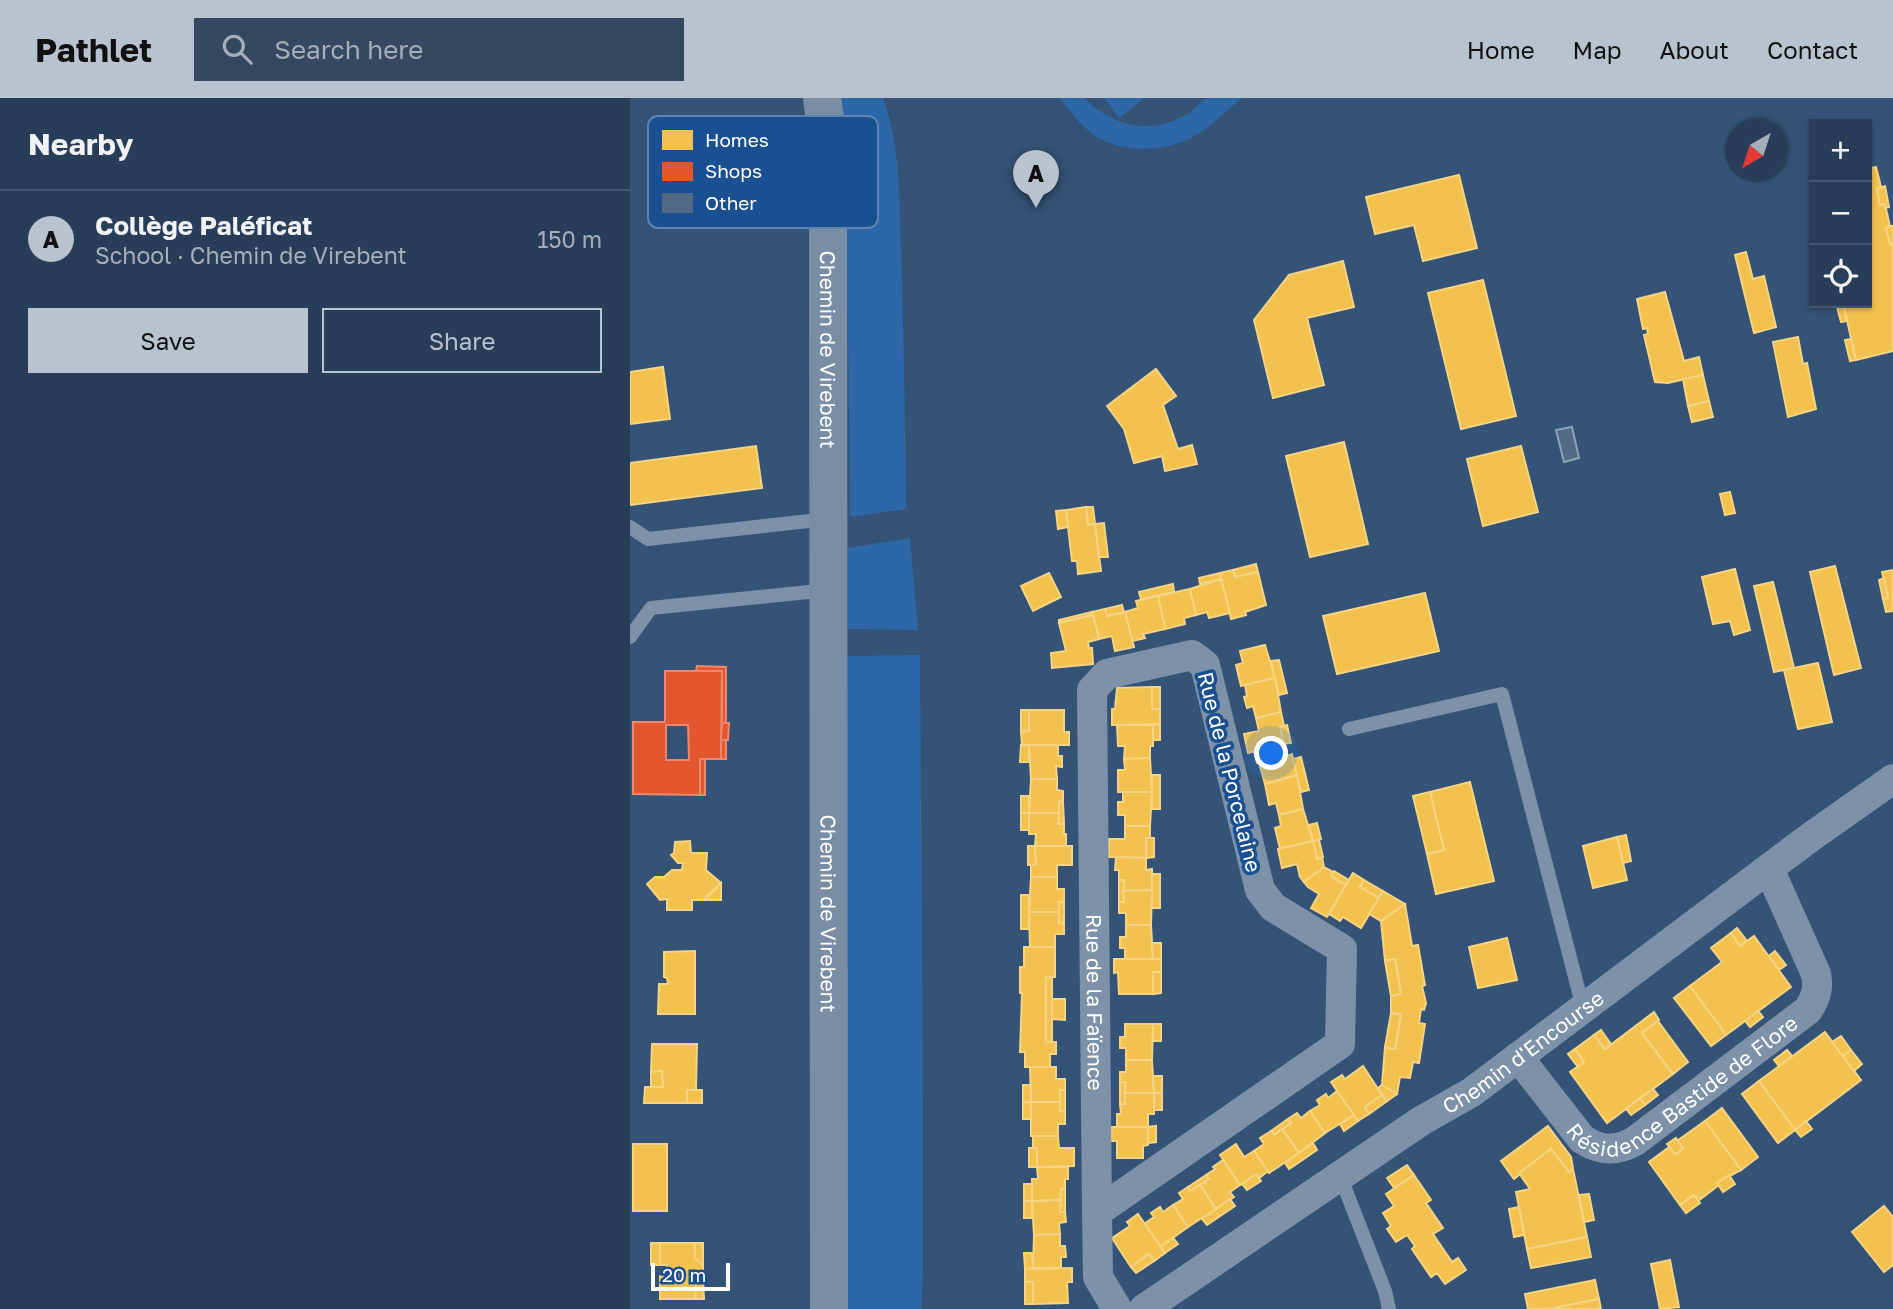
<!DOCTYPE html>
<meta charset="utf-8">
<style>
:root{--surface:#283e58;--page:#344961;--text:#f1f3f6;--muted:#a5aeba;--line:#44576e;--accent:#b8c3cf}
body{margin:0;font-family:"Golos Text",sans-serif;background:var(--page);color:var(--text)}
.controls{position:absolute;right:21px;top:21px;display:grid;overflow:hidden;border-radius:0px;box-shadow:0 2px 5px #0004}
.controls button{width:63px;height:63px;display:grid;place-items:center;padding:0;border:0;border-bottom:2px solid var(--line);background:var(--surface);color:var(--text);font:35px sans-serif}
.compass{position:absolute;left:1095px;top:21px;width:63px;height:63px;border-radius:50%;background:var(--surface);box-shadow:0 2px 5px #0004;rotate:219deg}
.scale{position:absolute;left:21px;bottom:18px;width:79px;box-sizing:border-box;padding-left:7px;border:4px solid #fff;border-top:0;font-size:19px;line-height:24px;white-space:nowrap;color:#fff;-webkit-text-stroke:5px #1a5091;paint-order:stroke}
.you{position:absolute;left:642px;top:656px;width:24px;height:24px;margin:-18px;border:5px solid #fff;border-radius:50%;background:#1a73e8;box-shadow:0 0 0 10px #1a73e833}
.badge{display:grid;place-items:center;width:46px;height:46px;border-radius:50%;background:var(--accent);color:#111;font-size:23px;font-weight:700}
.pin{position:absolute;translate:-50% -58px;filter:drop-shadow(0 2px 4px #0008)}
.pin::after{content:'';position:absolute;top:37px;width:24px;height:21px;background:inherit;clip-path:polygon(0 0,100% 0,50% 100%)}
.list{margin:0;padding:0;list-style:none}
h2{display:flex;justify-content:space-between;align-items:center;height:91px;margin:0;padding:0 28px;font-size:30px}
h2 small{font-size:23px;font-weight:400;color:var(--muted)}
.list li{display:grid;grid-template-columns:46px 1fr auto;gap:21px;align-items:center;box-sizing:border-box;height:98px;padding:0 28px;border-top:2px solid var(--line)}
.list b{display:block;font-size:26px;white-space:nowrap}
.list p{margin:0;font-size:23px;white-space:nowrap;color:var(--muted)}
.list em{font-size:23px;font-style:normal;color:var(--muted)}
.actions{display:flex;gap:14px;padding:21px 28px}
.actions a{flex:1;padding:16px 0;border:2px solid var(--accent);border-radius:0px;text-align:center;font-size:24px;color:var(--accent)}
.actions .main{background:var(--accent);color:#111}
.icon{flex:none;width:38px;height:38px;fill:none;stroke:currentColor;stroke-width:2;stroke-linecap:round;stroke-linejoin:round}
.map{position:relative;flex:none;width:1263px;height:1211px;overflow:hidden}
header{display:flex;align-items:center;gap:42px;box-sizing:border-box;height:98px;padding:0 35px;background:var(--accent);color:#111}
header strong{font-size:33px}
nav{display:flex;gap:38px;margin-inline-start:auto;font-size:24px}
.search{width:490px;height:63px;background:var(--page);display:flex;align-items:center;gap:18px;box-sizing:border-box;padding:0 24px;border-radius:0px;color:var(--muted);font-size:26px}
main{display:flex}
aside{flex:1;background:var(--surface)}
.map>svg:first-child{display:block}
</style>
<header>
<strong>Pathlet</strong>
<div class="search"><svg class="icon" aria-label="search" viewBox="0 0 24 24"><circle cx="10" cy="10" r="6"/><path d="M15 15l6 6"/></svg>Search here</div>
<nav><a>Home</a><a>Map</a><a>About</a><a>Contact</a></nav>
</header>
<main>
<aside>
<h2>Nearby<small></small></h2>
<ul class="list">
<li><span class="badge">A</span><div><b>Collège Paléficat</b><p>School · Chemin de Virebent</p></div><em>150 m</em></li>
</ul>
<div class="actions"><a class="main">Save</a><a>Share</a></div>
</aside>
<div class="map">
<svg width="1263" height="1211" viewBox="0 0 1263 1211">
<rect width="100%" height="100%" fill="#355376"/>
<g fill="#2d67a7">
<path d="M209,0H253C271,49 269,103 271,154C274,239 275,325 276,411L220,419L216,38Z"/>
<path d="M430,0H454C484,29 520,38 557,16C565,12 571,2 579,0C589,0 602,0 612,0C596,13 579,30 561,40C533,54 494,55 467,39C452,30 441,14 430,0Z"/>
<polygon points="474,0 514,0 489,20"/>
<polygon points="280,440 288,532 218,531 218,450"/>
<polygon points="290,557 293,1000 293,1177 291,1211 214,1211 214,558"/>
</g>
<g fill="#f2c14e" stroke="#f6d483" stroke-width="2">
<polygon points="1246,69 1251,89 1247,91 1250,107 1255,106 1260,129 1256,130 1260,146 1263,145 1263,253 1226,262 1213,205 1237,205 1237,71"/>
<polygon points="829,77 847,150 793,163 784,127 745,136 736,99"/>
<polygon points="1255,88 1259,109 1255,110 1255,106 1250,107 1247,91"/>
<polygon points="1260,128 1263,128 1263,145 1260,146 1256,130"/>
<polygon points="1116,154 1123,181 1134,178 1146,229 1124,235 1105,157"/>
<polygon points="713,163 724,209 677,220 694,287 643,300 624,222 659,177"/>
<polygon points="853,182 886,318 831,331 798,195"/>
<polygon points="1035,194 1054,263 1069,259 1073,277 1038,285 1025,284 1014,237 1018,236 1017,230 1013,231 1007,201"/>
<polygon points="1206,205 1213,205 1217,223 1211,224"/>
<polygon points="1168,239 1173,266 1177,265 1186,311 1158,319 1143,244"/>
<polygon points="1221,241 1226,262 1220,263 1215,242"/>
<polygon points="33,269 40,321 0,326 0,274"/>
<polygon points="526,271 546,298 533,307 548,351 562,347 567,366 535,373 532,358 504,365 494,331 477,308"/>
<polygon points="1073,277 1079,303 1058,308 1053,281"/>
<polygon points="1079,303 1083,319 1062,324 1058,308"/>
<polygon points="714,344 738,446 680,459 656,358"/>
<polygon points="126,348 132,390 0,407 0,365"/>
<polygon points="891,348 908,414 853,428 837,361"/>
<polygon points="1100,394 1105,415 1095,417 1090,396"/>
<polygon points="456,409 463,409 465,426 458,427"/>
<polygon points="456,409 458,427 465,426 471,473 448,476 447,463 442,463 436,412"/>
<polygon points="436,412 438,429 428,431 426,413"/>
<polygon points="474,425 478,459 469,459 465,426"/>
<polygon points="626,466 628,474 605,479 603,472"/>
<polygon points="1205,468 1231,570 1204,577 1180,474"/>
<polygon points="1105,471 1120,532 1104,537 1100,523 1083,526 1072,479"/>
<polygon points="603,472 605,479 628,474 636,507 615,514 616,517 601,521 590,475"/>
<polygon points="1263,472 1263,513 1256,514 1253,501 1258,500 1252,474"/>
<polygon points="419,475 431,499 403,513 391,488"/>
<polygon points="590,475 591,481 570,486 569,480"/>
<polygon points="1254,480 1258,500 1253,501 1249,482"/>
<polygon points="591,481 600,515 579,520 577,514 566,517 560,491"/>
<polygon points="1143,484 1164,570 1144,574 1124,488"/>
<polygon points="543,486 544,494 511,501 509,494"/>
<polygon points="560,491 566,517 554,520 555,526 535,531 528,498"/>
<polygon points="795,495 809,553 707,576 693,518"/>
<polygon points="528,498 535,531 513,536 515,540 502,543 495,514 508,510 506,503"/>
<polygon points="492,507 494,514 477,518 475,511"/>
<polygon points="475,511 477,518 495,514 504,549 485,553 482,538 469,541 462,514"/>
<polygon points="462,514 463,517 429,525 429,522"/>
<polygon points="463,517 469,541 458,544 459,550 462,550 463,566 422,570 421,555 436,553 429,525"/>
<polygon points="635,547 645,580 611,588 606,567 613,565 610,553"/>
<polygon points="649,562 657,595 649,597 641,563"/>
<polygon points="1188,565 1202,624 1168,631 1154,572"/>
<polygon points="645,580 651,614 626,620 623,608 617,610 614,599 617,598 615,587"/>
<polygon points="522,589 522,611 530,611 530,626 482,627 482,611 485,611 487,590"/>
<rect x="522" y="589" width="8" height="22"/>
<polygon points="391,612 399,612 399,633 391,634"/>
<polygon points="399,612 434,612 434,634 439,634 439,647 392,647 391,634 399,633"/>
<polygon points="651,614 654,628 650,629 654,646 618,655 614,636 629,633 626,620"/>
<polygon points="530,626 530,642 523,642 523,627"/>
<polygon points="487,627 523,627 523,648 520,648 520,660 494,661 495,648 488,648"/>
<polygon points="657,627 661,645 654,646 650,629"/>
<polygon points="654,646 657,658 662,656 667,677 635,686 629,665 627,665 624,653"/>
<polygon points="391,647 399,647 399,664 390,664"/>
<polygon points="399,647 428,647 428,658 432,658 432,669 426,668 427,681 401,681"/>
<polygon points="671,659 679,692 671,694 663,661"/>
<polygon points="520,660 522,694 488,694 488,672 495,672 494,661"/>
<rect x="522" y="677" width="8" height="34"/>
<polygon points="667,677 673,711 649,717 646,705 639,707 635,686"/>
<polygon points="401,681 427,681 427,692 433,693 433,704 429,703 429,715 399,715"/>
<polygon points="840,684 864,783 806,796 797,756 814,752 800,694"/>
<polygon points="493,694 522,694 520,728 495,728 495,717 488,717 488,704 493,704"/>
<polygon points="800,694 814,752 797,756 783,698"/>
<rect x="391" y="698" width="8" height="17"/>
<polygon points="429,703 433,704 434,726 429,726"/>
<polygon points="673,711 683,743 650,751 645,730 651,728 649,717"/>
<rect x="391" y="715" width="8" height="17"/>
<polygon points="399,715 429,715 429,726 434,726 434,736 436,736 436,748 405,748 406,736 399,736"/>
<polygon points="687,725 691,741 683,743 679,727"/>
<polygon points="495,728 520,728 520,740 516,740 516,760 479,759 479,741 495,741"/>
<polygon points="996,737 1001,763 993,765 987,739"/>
<polygon points="987,739 997,782 963,790 953,748"/>
<polygon points="516,740 524,740 524,759 516,760"/>
<polygon points="689,742 693,759 687,761 683,743"/>
<polygon points="60,743 61,755 77,755 76,772 91,785 74,802 62,802 62,812 37,812 37,801 30,802 17,786 25,779 34,779 42,772 52,772 53,765 48,765 41,757 44,755 45,744"/>
<polygon points="683,743 687,761 692,759 694,769 674,784 670,779 667,766 652,770 648,751"/>
<polygon points="398,748 405,748 406,767 398,767"/>
<polygon points="405,748 442,748 442,767 427,767 427,779 401,779 401,767 406,767"/>
<polygon points="486,759 516,760 516,772 522,771 522,792 493,793 494,782 489,782 489,772 485,772"/>
<polygon points="694,769 703,774 701,778 716,787 697,819 681,810 689,796 678,789 674,784"/>
<polygon points="704,773 719,782 716,787 701,778"/>
<polygon points="723,775 734,782 730,789 749,800 731,830 713,819 710,823 699,816"/>
<rect x="522" y="776" width="8" height="34"/>
<polygon points="401,779 427,779 427,791 434,791 434,804 429,804 429,814 399,814"/>
<rect x="489" y="782" width="5" height="22"/>
<polygon points="734,782 753,793 749,800 730,789"/>
<polygon points="91,785 91,802 74,802"/>
<polygon points="522,792 521,827 496,827 496,815 489,815 489,804 494,804 493,793"/>
<polygon points="753,793 775,806 751,823 739,816"/>
<rect x="391" y="797" width="8" height="34"/>
<rect x="429" y="804" width="5" height="21"/>
<polygon points="775,806 782,848 788,847 795,887 792,888 796,905 794,912 791,911 789,925 795,926 789,965 783,964 780,980 770,979 767,996 752,987 755,949 765,951 771,916 761,915 761,898 771,896 765,861 755,863 751,823"/>
<polygon points="399,814 429,814 429,825 434,825 434,836 425,836 425,849 400,849"/>
<polygon points="496,827 521,827 523,861 495,861 495,850 490,850 490,839 496,839"/>
<polygon points="1107,830 1117,843 1110,848 1101,835"/>
<polygon points="1101,835 1110,848 1124,838 1161,889 1096,937 1060,888 1092,864 1081,850"/>
<polygon points="877,840 887,882 848,890 839,849"/>
<polygon points="522,845 531,845 531,861 523,861"/>
<polygon points="394,849 425,849 425,879 416,879 416,944 426,944 426,956 420,956 420,969 395,969 395,954 390,954 392,895 390,895 390,869 394,869"/>
<polygon points="65,853 65,916 28,916 29,886 38,886 37,880 34,879 34,854"/>
<polygon points="1145,853 1156,867 1149,872 1139,858"/>
<polygon points="484,861 531,861 531,874 523,874 523,896 489,896 488,874 484,875"/>
<polygon points="765,861 771,896 761,898 755,863"/>
<polygon points="523,874 531,874 531,895 523,896"/>
<rect x="416" y="879" width="6" height="65"/>
<polygon points="1060,888 1096,937 1081,948 1044,900"/>
<polygon points="422,901 435,901 435,922 422,921"/>
<polygon points="1128,913 1133,919 1120,929 1115,923"/>
<polygon points="1024,914 1029,922 1012,935 1043,976 977,1025 940,974 954,964 945,951 964,937 975,951"/>
<polygon points="761,915 771,916 765,951 755,949"/>
<polygon points="1028,923 1058,964 1043,976 1012,935"/>
<polygon points="495,926 523,926 522,962 496,962 496,950 490,950 490,939 495,939"/>
<rect x="523" y="926" width="8" height="17"/>
<polygon points="971,932 981,946 975,951 964,937"/>
<polygon points="1195,934 1231,982 1165,1032 1129,983"/>
<polygon points="1211,938 1221,952 1213,958 1202,944"/>
<polygon points="22,946 67,946 66,992 57,992 57,1005 14,1005 15,989 33,989 32,973 21,974"/>
<polygon points="945,951 954,964 948,969 938,956"/>
<polygon points="1157,952 1162,958 1149,968 1144,962"/>
<polygon points="1221,952 1232,966 1224,973 1213,958"/>
<polygon points="496,962 522,962 524,995 495,995 495,984 490,985 490,974 496,974"/>
<polygon points="733,968 752,997 735,1009 739,1016 728,1023 701,984 712,977 715,981"/>
<polygon points="400,969 426,969 426,981 435,981 435,992 430,992 430,1004 401,1004"/>
<polygon points="32,973 33,989 21,989 21,974"/>
<polygon points="523,978 532,978 532,995 524,995"/>
<polygon points="1129,983 1165,1032 1148,1045 1112,996"/>
<polygon points="495,984 495,1006 490,1006 490,985"/>
<rect x="393" y="987" width="8" height="17"/>
<polygon points="752,987 767,996 757,1003 748,990"/>
<polygon points="1023,991 1028,997 1015,1007 1010,1000"/>
<rect x="57" y="992" width="15" height="13"/>
<rect x="430" y="992" width="5" height="21"/>
<polygon points="707,993 724,1017 695,1035 680,1013 690,1007 687,1002 696,996 698,1000"/>
<polygon points="495,995 524,995 524,1016 518,1016 518,1029 487,1029 487,1016 491,1016 490,1006 495,1006"/>
<rect x="524" y="995" width="8" height="17"/>
<polygon points="752,997 757,1003 739,1016 735,1009"/>
<polygon points="1010,1000 1015,1007 1001,1017 996,1011"/>
<rect x="393" y="1004" width="8" height="17"/>
<polygon points="401,1004 430,1004 430,1013 435,1013 435,1026 428,1026 428,1038 401,1038"/>
<polygon points="1092,1010 1128,1059 1111,1072 1075,1023"/>
<polygon points="680,1013 695,1035 669,1055 652,1031 661,1025 658,1021 667,1015 671,1020"/>
<polygon points="724,1017 728,1023 714,1033 710,1026"/>
<polygon points="658,1021 661,1025 644,1037 641,1033"/>
<polygon points="1075,1023 1111,1072 1087,1085 1089,1087 1068,1103 1064,1097 1050,1107 1019,1064 1039,1049 1045,1056 1053,1051 1047,1043"/>
<polygon points="1176,1023 1182,1031 1171,1039 1165,1032"/>
<polygon points="526,1028 526,1044 518,1045 518,1029"/>
<polygon points="918,1028 941,1059 943,1071 939,1074 921,1051 884,1081 871,1063"/>
<polygon points="482,1029 518,1029 518,1047 513,1048 513,1060 487,1060 487,1043 481,1043"/>
<polygon points="652,1031 669,1055 639,1075 624,1053 634,1046 630,1040 641,1033 644,1037"/>
<polygon points="403,1038 428,1038 429,1050 444,1050 444,1068 407,1069 407,1050 403,1050"/>
<polygon points="1046,1040 1053,1051 1045,1056 1037,1046"/>
<polygon points="683,1045 687,1052 659,1071 655,1065"/>
<rect x="3" y="1046" width="34" height="67"/>
<polygon points="606,1046 614,1059 624,1053 638,1073 629,1080 626,1076 610,1087 590,1057"/>
<rect x="399" y="1050" width="8" height="19"/>
<polygon points="921,1051 939,1074 943,1071 957,1139 897,1151 886,1094 900,1091 889,1075"/>
<polygon points="593,1062 610,1087 600,1094 604,1099 586,1111 570,1087 579,1081 576,1077 585,1071 583,1069"/>
<polygon points="777,1067 784,1077 764,1090 757,1080"/>
<polygon points="407,1069 438,1069 438,1081 435,1081 435,1091 431,1091 431,1102 402,1103 402,1081 408,1081"/>
<polygon points="626,1076 631,1083 617,1092 612,1086"/>
<polygon points="576,1077 579,1081 560,1093 558,1089"/>
<polygon points="784,1077 801,1102 796,1105 813,1130 803,1136 822,1164 828,1160 836,1172 815,1186 807,1175 801,1179 782,1151 785,1148 777,1137 766,1144 757,1131 761,1128 753,1115 764,1108 756,1096"/>
<polygon points="1099,1077 1105,1086 1093,1094 1087,1085"/>
<rect x="394" y="1086" width="8" height="17"/>
<polygon points="570,1087 586,1111 558,1129 543,1107 553,1101 549,1095 558,1089 560,1093"/>
<polygon points="431,1091 435,1091 435,1114 430,1114"/>
<polygon points="959,1096 964,1122 954,1124 949,1097"/>
<polygon points="1064,1097 1070,1105 1056,1115 1050,1107"/>
<polygon points="600,1101 605,1108 577,1127 572,1121"/>
<polygon points="431,1102 430,1114 435,1114 436,1124 429,1125 430,1136 404,1137 402,1103"/>
<rect x="394" y="1103" width="8" height="17"/>
<polygon points="543,1107 558,1129 530,1149 514,1126 524,1119 521,1115 530,1109 533,1114"/>
<polygon points="1254,1108 1263,1119 1263,1167 1254,1174 1222,1134"/>
<polygon points="889,1109 894,1137 884,1139 879,1111"/>
<polygon points="508,1116 535,1155 524,1163 519,1156 501,1169 482,1140 500,1128 497,1124"/>
<polygon points="430,1136 430,1148 435,1148 436,1159 431,1159 431,1170 403,1170 404,1137"/>
<polygon points="957,1139 961,1159 901,1170 897,1151"/>
<polygon points="543,1140 548,1146 535,1155 530,1149"/>
<rect x="21" y="1145" width="9" height="22"/>
<polygon points="30,1145 65,1145 65,1160 73,1167 73,1181 66,1186 65,1201 30,1201 30,1178 36,1178 37,1167 30,1167"/>
<polygon points="65,1145 73,1145 73,1167 65,1160"/>
<polygon points="394,1155 402,1155 403,1170 395,1171"/>
<polygon points="519,1156 524,1163 506,1175 501,1169"/>
<polygon points="1040,1162 1049,1209 1030,1211 1021,1166"/>
<polygon points="442,1170 442,1184 437,1184 438,1205 403,1206 403,1184 395,1184 395,1171"/>
<polygon points="73,1181 74,1201 65,1201 66,1186"/>
<polygon points="965,1182 969,1201 919,1211 898,1211 895,1196"/>
<rect x="395" y="1184" width="8" height="22"/>
<polygon points="969,1201 971,1211 919,1211"/>
</g>
<g fill="#e4572e" stroke="#ec896d" stroke-width="2" fill-rule="evenodd">
<polygon points="67,568 96,569 96,625 92,625 92,573 66,573"/>
<path d="M35,573H92L91,661H70V697L3,696V624H35ZM36,627H58L59,662H36Z"/>
<polygon points="92,625 99,625 98,642 91,642"/>
<rect x="91" y="642" width="5" height="19"/>
<rect x="70" y="661" width="5" height="36"/>
</g>
<polygon fill="#526a86" stroke="#91a3b7" stroke-width="2" points="942,329 949,360 934,364 926,332"/>
<g fill="none" stroke-linecap="round" stroke-linejoin="round">
<g stroke="#7d92a9" stroke-width="14">
<polyline points="0,429 18,441 197,421"/>
<polyline points="0,539 21,510 198,492"/>
<polyline points="719,631 872,596 953,910"/>
<polyline points="708,1080 716,1093 755,1193 759,1211"/>
</g>
<g stroke="#7d92a9" stroke-width="30">
<path id="s1" d="M888,959L952,1041C970,1053 986,1054 1005,1043L1178,912C1186,899 1189,891 1186,876L1139,771"/>
<path id="s2" d="M467,1114L710,946L712,851L643,809L630,792L575,567L562,557L477,576L462,592L467,1114L468,1179L487,1211"/>
<path id="s3" d="M514,1211L791,1023L842,994L1178,741L1263,681"/>
</g>
<path stroke="#798ea5" stroke-width="38" id="s4" d="M192,0L198,43L199,1211"/>
</g>
<g text-anchor="middle" dominant-baseline="central" stroke-width="7" stroke-linejoin="round" paint-order="stroke">
<g font-size="21" fill="#fff" stroke="#1a5091">
<text stroke="none"><textPath href="#s4" startOffset="252">Chemin de Virebent</textPath></text>
<text transform="translate(600 674) rotate(76)">Rue de la Porcelaine</text>
<text stroke="none"><textPath href="#s4" startOffset="816">Chemin de Virebent</textPath></text>
<text stroke="none"><textPath href="#s2" startOffset="1162">Rue de la Faïence</textPath></text>
<text stroke="none"><textPath href="#s3" startOffset="458">Chemin d'Encourse</textPath></text>
<text stroke="none"><textPath href="#s1" startOffset="224">Résidence Bastide de Flore</textPath></text>
</g>
</g>
<rect x="18" y="18" width="230" height="112" rx="10" fill="#1a5091" stroke="#5f84b2" stroke-width="2"/>
<rect x="32" y="32" width="31" height="20" fill="#f2c14e"/>
<rect x="32" y="64" width="31" height="19" fill="#e4572e"/>
<rect x="32" y="95" width="31" height="20" fill="#526a86"/>
<g font-size="19" fill="#fff">
<text x="75" y="49">Homes</text>
<text x="75" y="80">Shops</text>
<text x="75" y="112">Other</text>
</g>
</svg>
<div class="controls">
<button>+</button>
<button>−</button>
<button><svg class="icon" aria-label="locate" viewBox="0 0 24 24"><circle cx="12" cy="12" r="6"/><path d="M12 2v4M12 18v4M2 12h4M18 12h4"/></svg></button>
</div>
<svg class="compass" viewBox="-18 -18 36 36"><path d="M0-13l5 13h-10z" fill="#e53935"/><path d="M0 13l5-13h-10z" fill="#a5aeba"/></svg>
<div class="scale">20 m</div>
<div class="you"></div>
<div class="pin badge" style="left:406px;top:110px">A</div>
</div>
</main>
